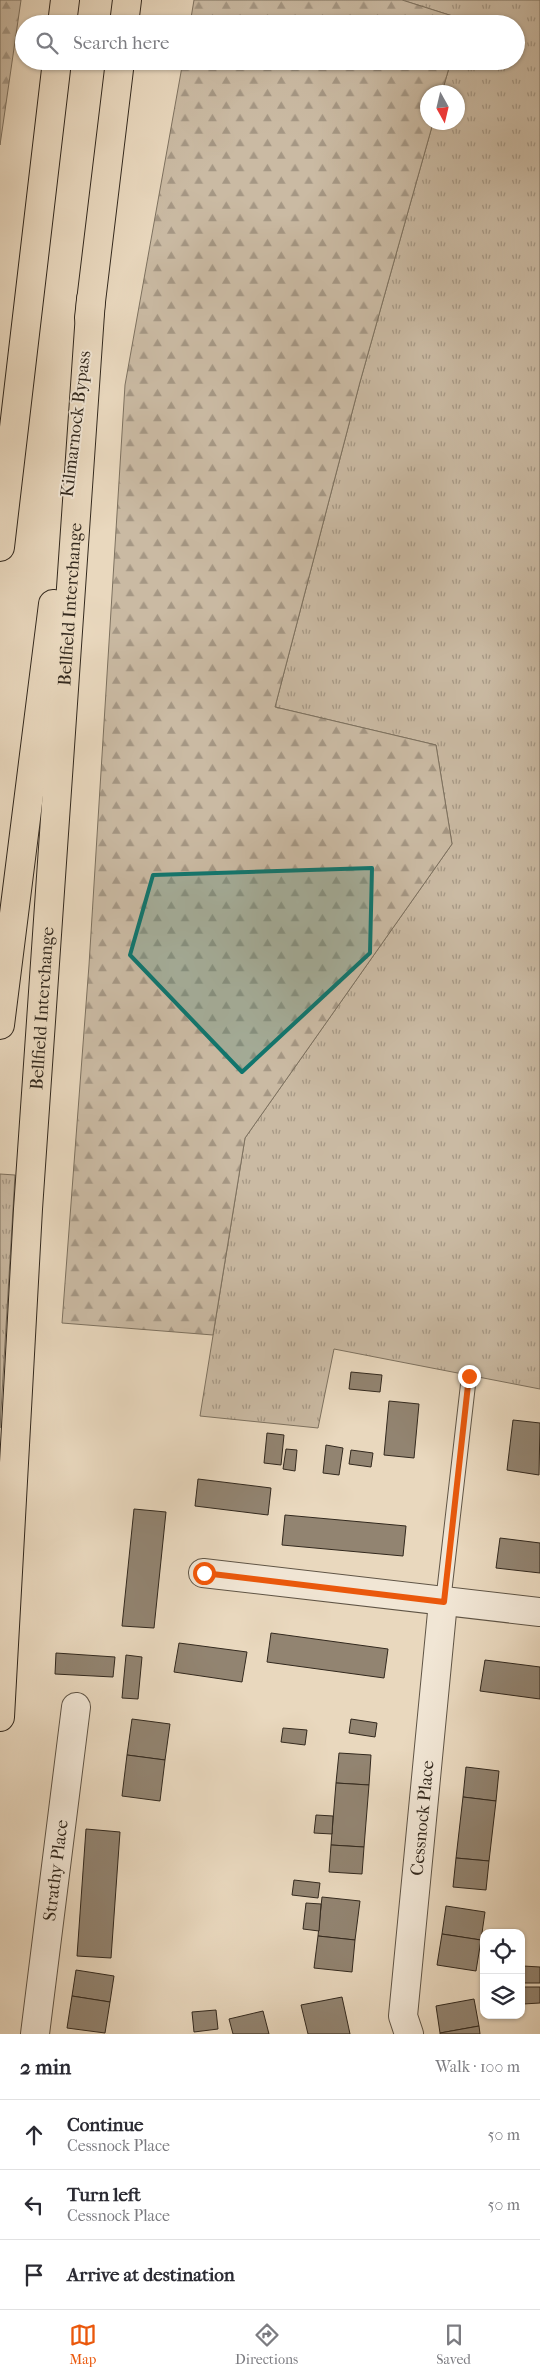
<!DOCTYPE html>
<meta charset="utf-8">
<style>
:root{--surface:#fff;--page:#f2f2f3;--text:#2b2b33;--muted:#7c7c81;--line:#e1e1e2;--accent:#ea580c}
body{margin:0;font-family:"IM FELL French Canon",serif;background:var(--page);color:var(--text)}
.controls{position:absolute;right:15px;bottom:15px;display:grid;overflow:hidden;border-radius:10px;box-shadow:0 1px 4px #0004}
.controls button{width:45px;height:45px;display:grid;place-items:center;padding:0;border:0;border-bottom:1px solid var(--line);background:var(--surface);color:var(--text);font:25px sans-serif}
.compass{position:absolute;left:420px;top:85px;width:45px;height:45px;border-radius:50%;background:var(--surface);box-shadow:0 1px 4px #0004;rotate:172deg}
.stop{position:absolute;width:15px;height:15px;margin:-11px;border:4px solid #ea580c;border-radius:50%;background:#fff}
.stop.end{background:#ea580c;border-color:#fff;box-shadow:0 1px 5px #0008}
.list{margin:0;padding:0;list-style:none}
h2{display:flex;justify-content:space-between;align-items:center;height:65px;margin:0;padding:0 20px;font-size:21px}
h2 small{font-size:16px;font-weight:400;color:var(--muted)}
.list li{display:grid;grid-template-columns:32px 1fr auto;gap:15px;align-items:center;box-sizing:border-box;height:70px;padding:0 20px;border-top:1px solid var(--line)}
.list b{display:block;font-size:19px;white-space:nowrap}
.list p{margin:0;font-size:16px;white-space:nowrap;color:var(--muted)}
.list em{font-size:16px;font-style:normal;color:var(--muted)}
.icon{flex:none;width:28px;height:28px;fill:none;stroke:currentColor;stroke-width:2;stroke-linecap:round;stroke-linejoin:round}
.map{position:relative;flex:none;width:540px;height:2034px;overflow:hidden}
.search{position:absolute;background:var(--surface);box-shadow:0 1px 4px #0004;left:15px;right:15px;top:15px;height:55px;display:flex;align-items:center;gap:12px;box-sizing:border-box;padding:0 18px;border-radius:28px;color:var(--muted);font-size:19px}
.sheet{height:275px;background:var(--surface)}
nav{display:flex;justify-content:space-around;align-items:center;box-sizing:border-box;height:70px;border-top:1px solid var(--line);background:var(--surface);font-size:14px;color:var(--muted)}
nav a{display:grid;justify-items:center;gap:2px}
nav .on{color:var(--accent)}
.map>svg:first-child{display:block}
</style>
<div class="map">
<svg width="540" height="2034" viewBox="0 0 540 2034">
<defs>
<pattern id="grass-tufts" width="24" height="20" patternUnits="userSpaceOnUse" patternTransform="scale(1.25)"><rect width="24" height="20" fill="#cabaa3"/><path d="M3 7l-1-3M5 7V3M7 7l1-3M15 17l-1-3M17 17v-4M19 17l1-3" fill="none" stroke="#a59784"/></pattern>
<pattern id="forest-firs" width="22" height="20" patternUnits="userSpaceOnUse" patternTransform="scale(1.25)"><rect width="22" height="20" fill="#cabaa3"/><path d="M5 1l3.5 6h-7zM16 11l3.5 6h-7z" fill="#a59784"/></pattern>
</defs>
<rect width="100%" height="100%" fill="#e9d8be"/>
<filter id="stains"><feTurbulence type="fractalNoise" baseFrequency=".004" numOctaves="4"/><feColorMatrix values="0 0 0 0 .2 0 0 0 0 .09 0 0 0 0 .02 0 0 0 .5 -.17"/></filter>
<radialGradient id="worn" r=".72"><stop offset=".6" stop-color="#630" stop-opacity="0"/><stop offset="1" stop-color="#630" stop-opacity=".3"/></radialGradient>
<g fill="url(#grass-tufts)" stroke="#7e7260">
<polygon points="402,0 540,0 540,1389 334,1349 318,1428 200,1416 245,1138 452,844 436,745 275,707 360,382 433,123 458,122 458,92 442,92 451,61 516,61 516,24 461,24 462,19"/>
<polygon points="0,1174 15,1175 0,1428"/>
</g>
<g fill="url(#forest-firs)" stroke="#7e7260">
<polygon points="0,0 21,0 0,145"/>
<polygon points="194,0 402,0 462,19 461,24 190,24"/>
<polygon points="183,61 451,61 442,92 428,92 428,122 433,123 360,382 275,707 436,745 452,844 245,1138 213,1335 62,1323 89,965 125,385"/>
</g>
<g fill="#928471" stroke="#33291e">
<polygon points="351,1372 382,1375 380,1392 349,1389"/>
<polygon points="389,1401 419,1404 414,1458 384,1455"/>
<polygon points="513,1420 540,1423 539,1475 507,1470"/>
<polygon points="267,1433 284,1435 281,1465 264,1463"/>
<polygon points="326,1445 343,1448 339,1475 323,1473"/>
<polygon points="286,1449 297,1450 295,1471 283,1469"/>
<polygon points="351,1450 373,1453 371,1467 349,1464"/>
<polygon points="198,1479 271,1488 268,1515 195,1506"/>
<polygon points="134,1509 166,1512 154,1628 122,1626"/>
<polygon points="285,1515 406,1526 403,1556 282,1545"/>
<polygon points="500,1538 540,1543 540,1573 496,1568"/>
<polygon points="271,1633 388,1649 384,1678 267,1662"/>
<polygon points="179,1643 247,1652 242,1682 174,1672"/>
<polygon points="56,1653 115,1657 113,1677 55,1674"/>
<polygon points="126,1655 142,1657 138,1699 122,1698"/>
<polygon points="485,1660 540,1667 540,1699 480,1691"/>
<polygon points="132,1719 170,1724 165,1760 127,1755"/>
<polygon points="351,1719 377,1723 375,1737 349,1733"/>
<polygon points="283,1728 307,1730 305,1745 281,1742"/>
<polygon points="339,1753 371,1755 369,1785 336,1783"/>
<polygon points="127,1755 165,1760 160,1801 122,1796"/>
<polygon points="466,1767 499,1771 496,1801 463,1797"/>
<polygon points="336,1783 369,1785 364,1847 331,1845"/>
<polygon points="463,1797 496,1801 489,1861 456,1858"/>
<polygon points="316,1815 333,1816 332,1834 314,1833"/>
<polygon points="86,1829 120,1832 111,1958 77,1956"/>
<polygon points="331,1845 364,1847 362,1874 329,1872"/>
<polygon points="456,1858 489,1861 486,1890 453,1887"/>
<polygon points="294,1880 320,1883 318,1898 292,1895"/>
<polygon points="322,1897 360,1901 355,1940 318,1936"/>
<polygon points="306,1903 321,1904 319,1931 303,1929"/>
<polygon points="446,1906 485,1912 481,1940 442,1934"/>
<polygon points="442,1934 481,1940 476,1971 437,1965"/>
<polygon points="318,1936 355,1940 352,1972 314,1968"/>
<polygon points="523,1966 540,1967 540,1983 523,1983"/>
<polygon points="76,1970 114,1976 110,2002 72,1996"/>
<polygon points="522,1987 540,1987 540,2003 523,2004"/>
<polygon points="72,1996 110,2002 105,2033 67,2028"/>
<polygon points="342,1997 350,2034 308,2034 301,2005"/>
<polygon points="474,1999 479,2026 440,2033 436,2006"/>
<polygon points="216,2010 218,2029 194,2032 192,2012"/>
<polygon points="263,2011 269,2034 233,2034 229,2019"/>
<polygon points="479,2026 480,2034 440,2034 440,2033"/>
</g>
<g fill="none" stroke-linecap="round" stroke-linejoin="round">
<defs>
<polyline id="service" points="443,1602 469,1376"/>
<g id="minor">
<polyline points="203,1573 540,1612"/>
<path id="s1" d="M35,2034L76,1707"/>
<path id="s2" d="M409,2034L403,2016L443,1602"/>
</g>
<g id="trunk">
<polyline points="62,24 65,0"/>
<polyline points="124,24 127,0"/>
<polyline points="89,318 120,61"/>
<polyline points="0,547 57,61"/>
<polyline points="0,1025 53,604"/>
<path id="s3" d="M0,1717L28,1209L91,299"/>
</g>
</defs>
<use href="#service" stroke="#605546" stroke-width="16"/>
<use href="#minor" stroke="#605546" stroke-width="30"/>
<use href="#trunk" stroke="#33291e" stroke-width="30"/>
<use href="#service" stroke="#f1e6d5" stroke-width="14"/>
<use href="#minor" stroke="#f1e6d5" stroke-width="28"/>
<use href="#trunk" stroke="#e9d8be" stroke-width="28"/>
</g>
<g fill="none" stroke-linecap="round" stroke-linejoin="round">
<polyline stroke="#ea580c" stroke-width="6" points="204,1573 444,1602 469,1376"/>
</g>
<path fill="#0f766e" fill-opacity="0.2" stroke="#0f766e" stroke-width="4" stroke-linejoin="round" d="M372,868L370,953L242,1072L130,955L153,875Z"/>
<g text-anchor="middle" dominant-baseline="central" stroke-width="4" stroke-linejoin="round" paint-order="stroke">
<g font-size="18" fill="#33291e" stroke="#f1e6d5">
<text transform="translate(76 424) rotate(-83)">Kilmarnock Bypass</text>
<text stroke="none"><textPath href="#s3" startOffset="1115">Bellfield Interchange</textPath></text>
<text stroke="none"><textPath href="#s3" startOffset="710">Bellfield Interchange</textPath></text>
<text stroke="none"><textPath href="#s2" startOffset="218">Cessnock Place</textPath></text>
<text stroke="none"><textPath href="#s1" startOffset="165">Strathy Place</textPath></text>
</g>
</g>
<rect width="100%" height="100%" filter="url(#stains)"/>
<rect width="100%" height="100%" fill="url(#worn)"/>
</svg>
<div class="controls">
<button><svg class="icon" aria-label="locate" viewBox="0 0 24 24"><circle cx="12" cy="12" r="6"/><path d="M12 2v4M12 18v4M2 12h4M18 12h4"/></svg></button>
<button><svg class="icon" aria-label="layers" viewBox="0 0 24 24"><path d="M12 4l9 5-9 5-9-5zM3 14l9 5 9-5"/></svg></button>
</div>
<svg class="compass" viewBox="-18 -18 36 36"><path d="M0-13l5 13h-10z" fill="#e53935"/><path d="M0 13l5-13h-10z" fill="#7c7c81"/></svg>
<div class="stop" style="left:204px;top:1573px"></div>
<div class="stop end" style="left:469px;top:1376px"></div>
<div class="search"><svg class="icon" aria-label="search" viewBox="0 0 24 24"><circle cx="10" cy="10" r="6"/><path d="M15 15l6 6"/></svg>Search here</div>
</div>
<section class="sheet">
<h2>2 min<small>Walk · 100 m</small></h2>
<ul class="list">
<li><svg class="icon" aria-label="ahead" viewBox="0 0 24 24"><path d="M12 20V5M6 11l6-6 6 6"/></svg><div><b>Continue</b><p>Cessnock Place</p></div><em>50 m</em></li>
<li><svg class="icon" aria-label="left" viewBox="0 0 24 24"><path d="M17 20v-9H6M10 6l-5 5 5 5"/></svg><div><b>Turn left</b><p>Cessnock Place</p></div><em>50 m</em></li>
<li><svg class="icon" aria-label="arrive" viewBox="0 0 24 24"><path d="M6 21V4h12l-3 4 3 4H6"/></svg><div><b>Arrive at destination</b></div></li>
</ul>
</section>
<nav>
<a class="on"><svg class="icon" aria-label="map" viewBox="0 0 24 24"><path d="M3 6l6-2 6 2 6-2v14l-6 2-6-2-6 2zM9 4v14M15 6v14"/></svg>Map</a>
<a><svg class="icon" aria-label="directions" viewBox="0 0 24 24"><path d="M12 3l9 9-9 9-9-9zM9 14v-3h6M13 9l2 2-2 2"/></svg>Directions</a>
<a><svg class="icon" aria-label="saved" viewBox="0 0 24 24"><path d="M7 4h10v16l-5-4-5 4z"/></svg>Saved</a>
</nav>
